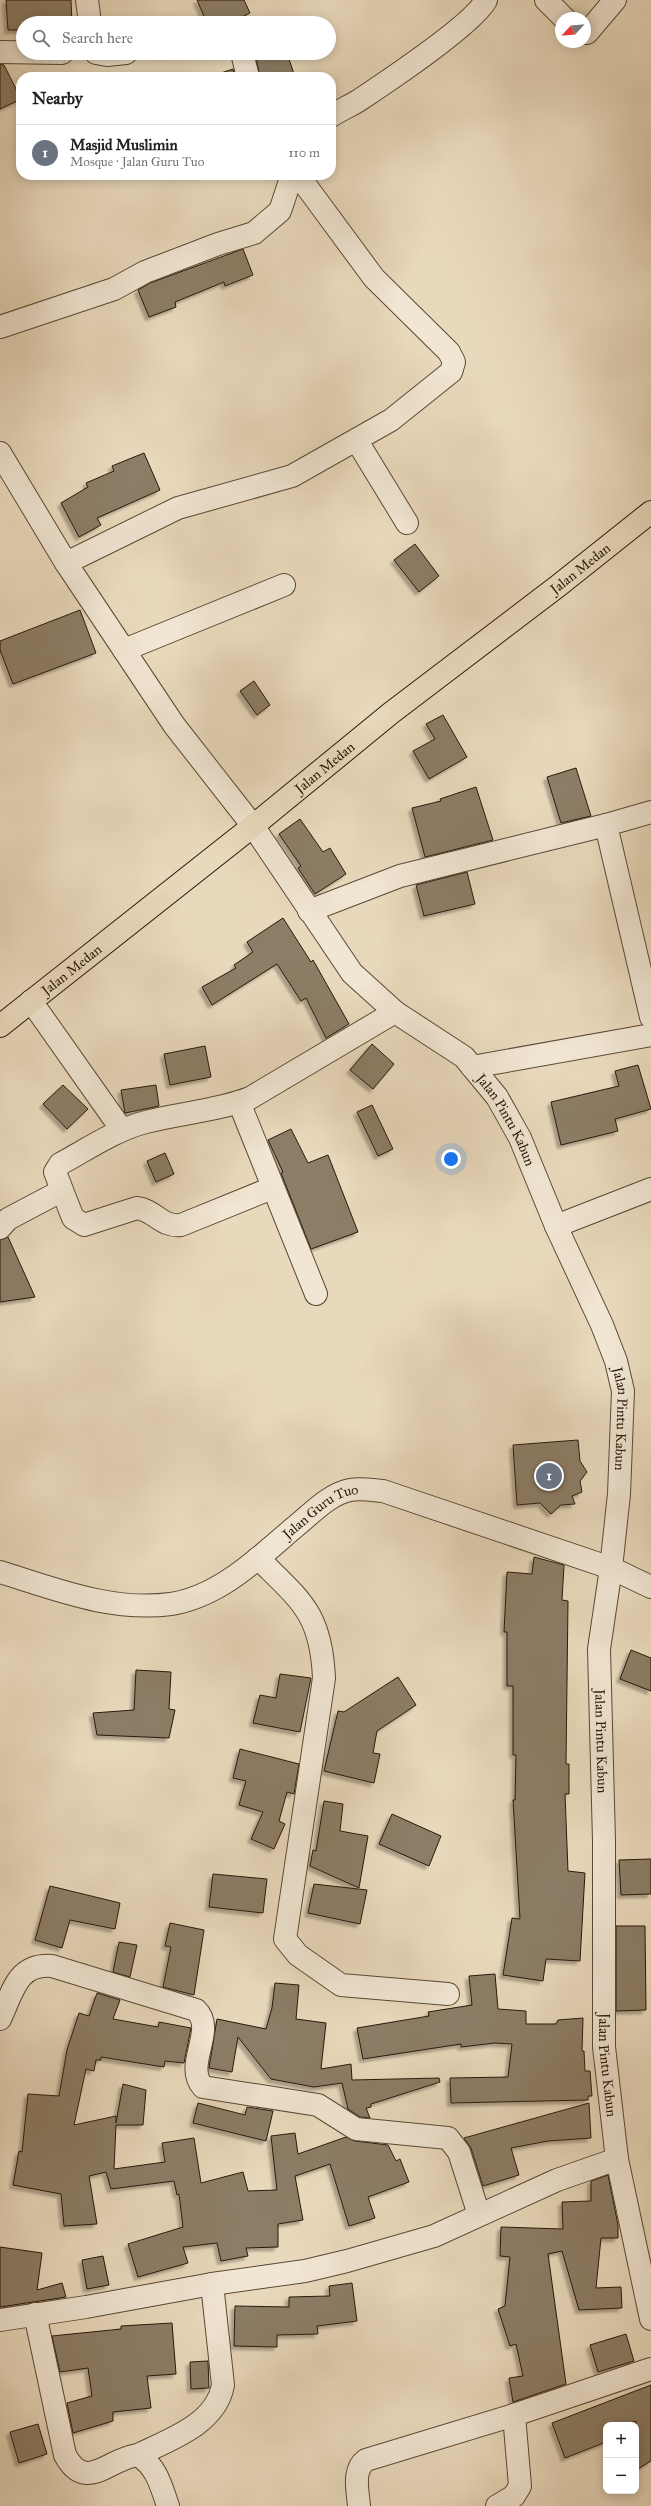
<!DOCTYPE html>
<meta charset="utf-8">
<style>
:root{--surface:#fff;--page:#f6f6f6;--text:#222;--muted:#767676;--line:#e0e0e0;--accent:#8f2418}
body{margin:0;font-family:"IM FELL Great Primer",serif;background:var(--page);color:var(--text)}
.controls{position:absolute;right:12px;bottom:12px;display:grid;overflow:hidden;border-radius:8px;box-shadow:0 2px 10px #0003}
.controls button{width:36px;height:36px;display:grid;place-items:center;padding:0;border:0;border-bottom:1px solid var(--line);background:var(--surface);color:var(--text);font:20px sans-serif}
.compass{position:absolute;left:555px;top:12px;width:36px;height:36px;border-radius:50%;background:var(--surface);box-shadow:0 2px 10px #0003;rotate:244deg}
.you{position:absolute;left:451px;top:1159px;width:14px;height:14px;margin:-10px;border:3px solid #fff;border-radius:50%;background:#1a73e8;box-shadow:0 0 0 6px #1a73e833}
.badge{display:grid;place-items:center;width:26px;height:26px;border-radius:50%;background:var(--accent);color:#fff;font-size:13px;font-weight:700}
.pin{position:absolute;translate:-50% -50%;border:2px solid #fff;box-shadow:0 1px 4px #0006}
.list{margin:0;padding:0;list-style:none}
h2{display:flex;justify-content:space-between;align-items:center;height:52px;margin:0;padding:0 16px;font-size:17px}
h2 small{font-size:13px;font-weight:400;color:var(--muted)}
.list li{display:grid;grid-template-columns:26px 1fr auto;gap:12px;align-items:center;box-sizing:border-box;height:56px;padding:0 16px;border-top:1px solid var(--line)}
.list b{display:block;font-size:15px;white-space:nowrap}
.list p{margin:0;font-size:13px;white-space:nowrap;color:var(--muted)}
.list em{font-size:13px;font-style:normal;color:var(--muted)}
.icon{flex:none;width:22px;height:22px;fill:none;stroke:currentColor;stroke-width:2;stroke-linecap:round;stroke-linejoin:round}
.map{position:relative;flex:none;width:651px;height:2506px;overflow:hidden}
.search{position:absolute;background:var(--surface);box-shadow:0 2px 10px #0003;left:16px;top:16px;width:320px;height:44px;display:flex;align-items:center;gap:10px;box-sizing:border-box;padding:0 14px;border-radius:22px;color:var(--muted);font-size:15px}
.panel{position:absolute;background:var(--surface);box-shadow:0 2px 10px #0003;left:16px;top:72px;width:320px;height:108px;border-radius:16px}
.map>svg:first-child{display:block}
</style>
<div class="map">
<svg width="651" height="2506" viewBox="0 0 651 2506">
<defs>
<filter id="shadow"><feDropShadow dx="-3.5" dy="3.5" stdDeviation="1" flood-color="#0004"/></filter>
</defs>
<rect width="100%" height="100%" fill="#e9d9bc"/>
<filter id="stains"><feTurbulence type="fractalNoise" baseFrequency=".005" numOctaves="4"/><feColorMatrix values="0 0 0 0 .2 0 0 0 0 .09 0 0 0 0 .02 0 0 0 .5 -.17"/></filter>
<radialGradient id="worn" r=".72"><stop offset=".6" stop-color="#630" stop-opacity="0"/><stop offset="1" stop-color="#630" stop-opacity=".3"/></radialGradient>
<g fill="#8c7d66" stroke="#271909" filter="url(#shadow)">
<polygon points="6,0 71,0 72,23 23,23 23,30 8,30"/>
<polygon points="197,0 244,0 250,13 230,23 207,23"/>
<polygon points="255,53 287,53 295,77 260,77"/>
<polygon points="0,64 4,65 21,99 0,109"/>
<polygon points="233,69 235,77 218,77 218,74"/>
<polygon points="243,249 253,275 225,286 224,282 175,302 176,307 149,317 138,290 150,283"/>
<polygon points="144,453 160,490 97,518 101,525 79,537 61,503 88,487 86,483 114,471 112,466"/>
<polygon points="415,544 439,576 419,592 394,560"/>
<polygon points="80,610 96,653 13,684 0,650 0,641"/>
<polygon points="254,681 270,705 257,715 240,691"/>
<polygon points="443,715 467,757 429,779 413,751 435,739 426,724"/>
<polygon points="576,768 591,816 561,823 547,777"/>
<polygon points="476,787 493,840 425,857 412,808 441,801 440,799"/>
<polygon points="300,819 323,852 330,848 346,874 315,894 298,868 301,866 279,834"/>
<polygon points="467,872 475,904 424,916 416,885"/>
<polygon points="283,918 311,962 313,960 349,1024 326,1038 306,998 301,1001 277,964 212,1005 202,987 236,968 234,965 253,952 247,942"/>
<polygon points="372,1044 394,1064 373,1089 350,1070"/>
<polygon points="205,1046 211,1077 170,1085 164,1054"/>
<polygon points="638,1065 651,1109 615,1119 618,1131 561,1145 551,1102 619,1086 615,1071"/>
<polygon points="63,1085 88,1109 67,1129 43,1104"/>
<polygon points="156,1085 159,1106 125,1113 121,1090"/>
<polygon points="372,1105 393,1149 378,1156 357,1112"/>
<polygon points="291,1129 308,1163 328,1155 358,1232 311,1249 281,1173 283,1172 268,1140"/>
<polygon points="165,1153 174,1174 156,1182 147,1161"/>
<polygon points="8,1237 35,1297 0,1302 0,1240"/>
<polygon points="578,1440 580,1461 587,1472 580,1481 582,1492 572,1496 575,1504 561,1505 551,1514 540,1503 517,1505 513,1445"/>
<polygon points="534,1557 564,1565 562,1600 568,1601 566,1764 569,1764 569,1794 565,1794 568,1871 585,1873 580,1961 546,1959 543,1981 503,1975 512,1918 520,1919 513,1800 515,1800 516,1755 513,1755 513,1686 507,1686 507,1632 504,1632 507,1572 532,1574"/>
<polygon points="631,1650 651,1658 651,1691 620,1679"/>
<polygon points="136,1670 171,1672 169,1709 175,1710 169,1738 97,1735 93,1713 134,1710"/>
<polygon points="280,1674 311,1678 300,1732 253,1723 260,1695 276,1698"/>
<polygon points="398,1677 416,1705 377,1731 373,1753 380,1754 374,1783 324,1771 338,1711 344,1712"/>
<polygon points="240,1749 299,1764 294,1794 287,1792 279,1821 285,1824 274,1849 251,1839 263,1812 239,1805 246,1781 233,1778"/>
<polygon points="324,1801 343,1804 340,1831 368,1836 359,1888 310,1866 313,1850 316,1851"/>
<polygon points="392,1814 441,1836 429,1866 379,1844"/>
<polygon points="651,1859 651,1894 621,1895 619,1860"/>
<polygon points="213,1874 267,1879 263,1913 209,1907"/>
<polygon points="314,1884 367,1890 360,1924 308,1913"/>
<polygon points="50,1886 120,1903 115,1929 70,1920 62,1948 35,1940"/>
<polygon points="170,1923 204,1930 194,1995 163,1987 171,1947 165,1946"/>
<polygon points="616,1926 645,1926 646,2010 616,2011"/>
<polygon points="119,1942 137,1945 130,1977 113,1972"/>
<polygon points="495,1974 498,2009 526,2011 526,2024 556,2024 558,2020 583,2018 582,2051 584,2051 585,2071 590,2071 592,2096 588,2096 588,2100 451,2103 450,2078 508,2077 512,2044 495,2043 461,2047 461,2044 363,2059 357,2028 429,2016 428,2012 472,2005 469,1976"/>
<polygon points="275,1983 299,1985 296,2019 326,2023 321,2069 351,2064 352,2080 439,2078 440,2082 371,2104 371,2107 366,2108 370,2118 360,2117 348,2109 342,2083 314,2087 271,2079 238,2037 232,2072 209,2068 217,2019 266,2029 272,2008"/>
<polygon points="97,1993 120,2000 113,2019 158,2027 159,2022 191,2028 184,2063 165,2061 164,2067 101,2057 101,2060 96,2060 94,2071 86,2069 74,2125 116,2116 116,2123 123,2084 146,2090 143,2125 116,2125 114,2169 165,2162 162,2143 194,2138 201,2183 243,2172 248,2191 277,2190 271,2136 295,2133 298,2154 346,2137 355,2141 388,2145 396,2161 400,2159 409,2182 368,2197 375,2218 349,2226 330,2164 295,2176 303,2220 278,2224 278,2247 246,2248 248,2256 221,2261 217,2243 183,2247 188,2263 138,2277 128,2244 183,2227 179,2194 177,2195 174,2181 111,2189 106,2172 89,2176 97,2224 64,2226 61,2194 13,2185 19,2151 22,2152 28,2094 59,2096 67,2050 79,2013 89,2016"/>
<polygon points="198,2103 245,2115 247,2107 273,2111 266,2141 193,2123"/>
<polygon points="589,2103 591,2138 548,2141 511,2148 519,2175 483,2186 471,2148 464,2138"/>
<polygon points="608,2175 618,2225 618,2238 601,2238 596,2288 621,2287 622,2308 579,2310 562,2251 548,2254 566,2384 513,2402 509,2378 523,2376 516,2344 510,2346 498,2309 505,2306 510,2257 500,2256 501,2227 563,2229 562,2202 591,2201 591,2181"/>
<polygon points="0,2247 42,2253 37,2290 62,2283 66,2297 0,2307"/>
<polygon points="103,2256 109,2285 87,2289 82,2260"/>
<polygon points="352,2283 357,2321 317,2326 318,2334 277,2335 277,2347 234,2346 235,2306 289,2307 289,2297 330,2296 329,2286"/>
<polygon points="172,2323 176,2374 147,2376 151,2408 113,2412 113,2421 73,2433 67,2403 92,2396 88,2368 60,2372 52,2336 121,2329 121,2326"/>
<polygon points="626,2334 634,2361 598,2372 590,2345"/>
<polygon points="208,2361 209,2388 191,2389 190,2362"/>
<polygon points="651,2385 651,2461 636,2470 636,2421 624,2425 606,2425 606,2442 565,2458 552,2423"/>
<polygon points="38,2424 47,2454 19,2463 10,2432"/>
</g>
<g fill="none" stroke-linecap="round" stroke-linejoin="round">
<defs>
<g id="minor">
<polyline points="87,0 90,23"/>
<polyline points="546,0 564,18"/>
<polyline points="585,32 587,33 615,0"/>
<polyline points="0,52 62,53"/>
<polyline points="96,53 107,55 126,53"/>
<polyline points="242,53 248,77"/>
<path d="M331,116C340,110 350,106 358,101C385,83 474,24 486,0"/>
<polyline points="0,327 114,289 145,272 218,244 254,233 280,211 292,175"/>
<polyline points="357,441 407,523"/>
<path id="s1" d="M0,453L66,563L174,725L253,826L352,973L395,1012L464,1057L497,1097L520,1138L556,1226L602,1325L616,1361L623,1391L619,1494L611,1568L599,1649L604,1841V2047L617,2159L651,2319"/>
<polyline points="66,563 178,508 292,476 391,420 451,372 454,362 449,352 374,278 298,175"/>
<polyline points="124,650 284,585"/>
<polyline points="606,825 651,1017"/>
<polyline points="309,911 400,876 606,825 651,812"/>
<polyline points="31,1001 122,1130"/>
<polyline points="472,1067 651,1035"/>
<polyline points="239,1102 316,1294"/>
<path d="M272,1188L181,1225C160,1227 155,1210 137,1208L84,1225L73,1218L55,1172L60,1164C88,1149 115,1130 146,1122C180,1113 217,1111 250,1098L395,1012"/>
<polyline points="556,1226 651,1189"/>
<polyline points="0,1228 8,1219 61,1191"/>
<path d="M258,1558C301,1601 321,1613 324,1678L285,1939L298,1955L341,1985L448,1994"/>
<path id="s2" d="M0,1572C55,1589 112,1612 171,1604C223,1596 263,1553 302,1521C316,1509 331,1494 350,1490C361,1488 371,1490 383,1491L611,1568L651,1587"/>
<path d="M0,2019C13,1992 17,1963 52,1966L196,2010C217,2030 183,2065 203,2087L318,2105L356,2129L448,2138L459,2152L479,2215"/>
<path d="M35,2314L65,2455C86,2494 109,2458 138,2455C171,2439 216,2424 223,2385L212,2284"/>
<polyline points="0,2320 86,2307 212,2284 305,2271 347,2261 434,2236 557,2180 617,2159"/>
<path d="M138,2455C157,2467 161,2486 168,2506"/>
<path d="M359,2506C358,2491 352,2470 366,2460L514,2415L651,2369"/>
<polyline points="497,2506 514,2496 520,2486 514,2415"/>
</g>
<g id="major">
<path id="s3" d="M0,1026L253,826L391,713L558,586L651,512"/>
</g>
</defs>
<use href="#minor" stroke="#584936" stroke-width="24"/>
<use href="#major" stroke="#271909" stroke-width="24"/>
<use href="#minor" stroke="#f1e6d3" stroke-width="22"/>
<use href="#major" stroke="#e9d9bc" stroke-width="22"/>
</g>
<g text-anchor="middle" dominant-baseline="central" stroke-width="3" stroke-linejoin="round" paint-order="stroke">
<g font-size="14" fill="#271909" stroke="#f1e6d3">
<text stroke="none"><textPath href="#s3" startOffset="739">Jalan Medan</textPath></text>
<text stroke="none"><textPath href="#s3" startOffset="415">Jalan Medan</textPath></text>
<text stroke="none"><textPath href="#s3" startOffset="91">Jalan Medan</textPath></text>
<text stroke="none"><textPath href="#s1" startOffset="845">Jalan Pintu Kabun</textPath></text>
<text stroke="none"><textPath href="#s1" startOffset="1169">Jalan Pintu Kabun</textPath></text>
<text stroke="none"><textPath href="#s2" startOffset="354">Jalan Guru Tuo</textPath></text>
<text stroke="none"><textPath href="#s1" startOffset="1493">Jalan Pintu Kabun</textPath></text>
<text stroke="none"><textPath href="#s1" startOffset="1817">Jalan Pintu Kabun</textPath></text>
</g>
</g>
<rect width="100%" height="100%" filter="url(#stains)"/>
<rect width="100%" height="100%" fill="url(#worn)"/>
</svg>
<div class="controls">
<button>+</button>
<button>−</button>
</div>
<svg class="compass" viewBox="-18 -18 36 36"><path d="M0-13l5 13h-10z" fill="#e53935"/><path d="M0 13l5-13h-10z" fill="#767676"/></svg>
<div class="you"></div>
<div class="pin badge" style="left:549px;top:1476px;background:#6b7280">1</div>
<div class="search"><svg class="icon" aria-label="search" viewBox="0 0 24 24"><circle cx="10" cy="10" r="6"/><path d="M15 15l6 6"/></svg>Search here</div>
<section class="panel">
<h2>Nearby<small></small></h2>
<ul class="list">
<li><span class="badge" style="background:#6b7280">1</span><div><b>Masjid Muslimin</b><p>Mosque · Jalan Guru Tuo</p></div><em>110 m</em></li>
</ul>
</section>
</div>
